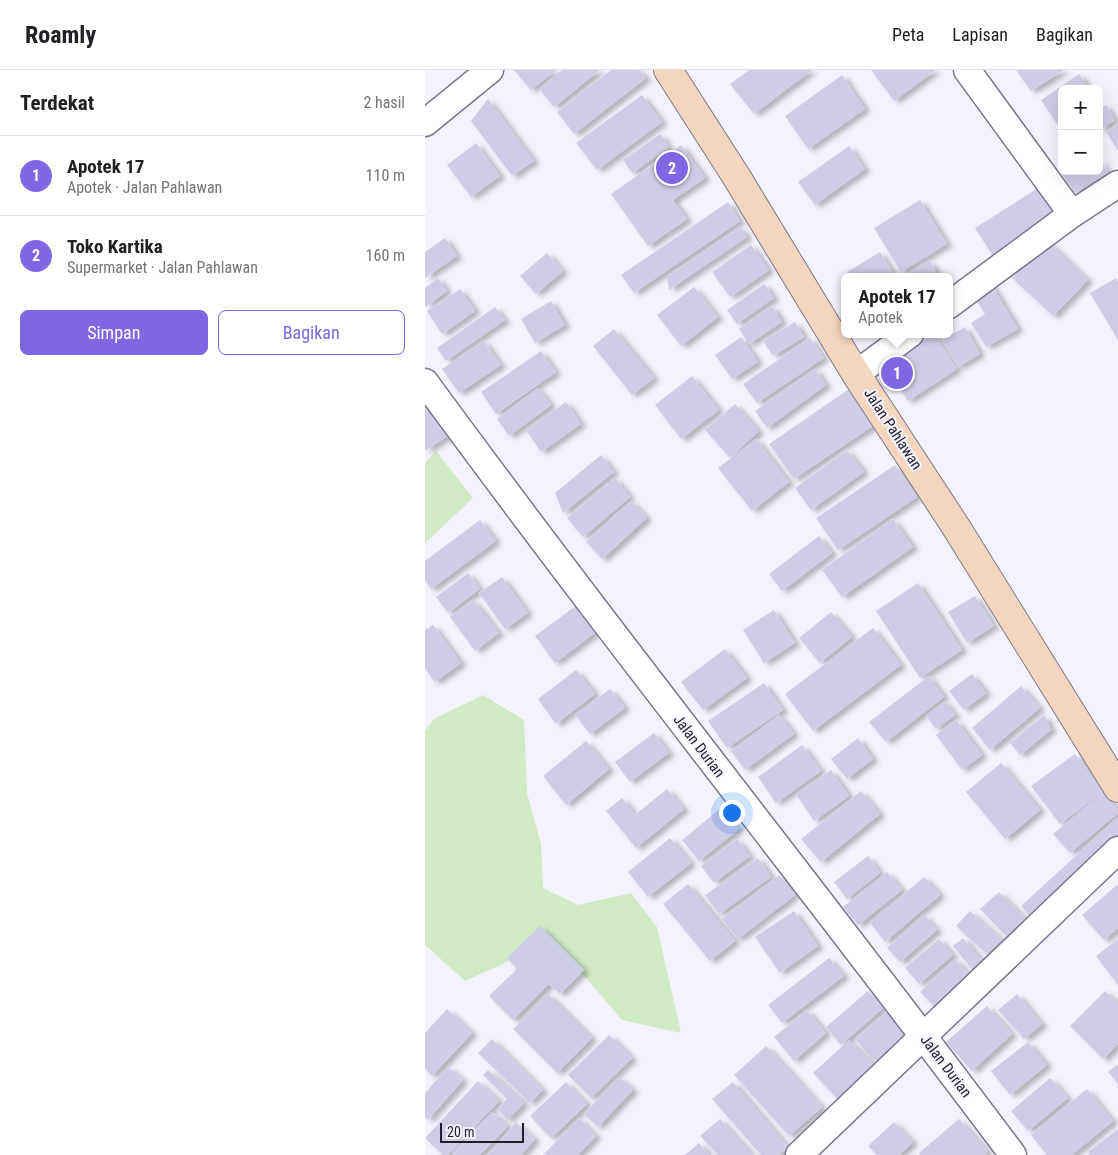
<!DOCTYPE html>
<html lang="id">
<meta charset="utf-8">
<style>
:root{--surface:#fff;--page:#f2f2f2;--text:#202124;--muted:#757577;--line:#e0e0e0;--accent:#7f67e2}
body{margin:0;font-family:"Roboto Condensed",sans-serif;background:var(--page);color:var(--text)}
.controls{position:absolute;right:15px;top:15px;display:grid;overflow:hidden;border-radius:8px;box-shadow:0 5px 20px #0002}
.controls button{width:45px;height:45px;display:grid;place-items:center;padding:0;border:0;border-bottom:1px solid var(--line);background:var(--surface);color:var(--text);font:25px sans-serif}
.scale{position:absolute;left:15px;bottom:12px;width:84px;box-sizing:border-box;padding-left:5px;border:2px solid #201f28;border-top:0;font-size:14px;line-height:18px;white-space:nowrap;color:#201f28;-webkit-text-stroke:4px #f4f3fd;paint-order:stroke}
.you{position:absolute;left:306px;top:742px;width:18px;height:18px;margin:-12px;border:4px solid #fff;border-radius:50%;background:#1a73e8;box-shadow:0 0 0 8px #1a73e833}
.badge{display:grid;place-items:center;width:32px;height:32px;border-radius:50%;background:var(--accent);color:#fff;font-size:16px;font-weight:700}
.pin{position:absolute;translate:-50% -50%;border:2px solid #fff;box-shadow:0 1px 5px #0006}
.popup{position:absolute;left:416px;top:203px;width:112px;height:65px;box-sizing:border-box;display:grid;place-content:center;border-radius:8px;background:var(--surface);filter:drop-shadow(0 1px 4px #0005);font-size:16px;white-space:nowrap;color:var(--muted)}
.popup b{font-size:19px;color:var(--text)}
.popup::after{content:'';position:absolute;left:50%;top:100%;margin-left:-10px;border:10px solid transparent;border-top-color:var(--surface)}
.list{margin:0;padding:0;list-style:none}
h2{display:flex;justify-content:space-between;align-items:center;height:65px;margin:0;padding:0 20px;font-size:21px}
h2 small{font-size:16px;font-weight:400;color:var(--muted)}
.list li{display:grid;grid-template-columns:32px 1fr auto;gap:15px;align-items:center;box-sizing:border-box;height:80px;padding:0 20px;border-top:1px solid var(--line)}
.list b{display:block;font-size:19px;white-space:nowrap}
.list p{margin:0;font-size:16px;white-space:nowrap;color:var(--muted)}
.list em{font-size:16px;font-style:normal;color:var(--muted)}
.actions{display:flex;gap:10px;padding:15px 20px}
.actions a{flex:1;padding:11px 0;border:1px solid var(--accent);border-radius:8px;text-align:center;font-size:18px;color:var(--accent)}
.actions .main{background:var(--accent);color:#fff}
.map{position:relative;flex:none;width:693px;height:1085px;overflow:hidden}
header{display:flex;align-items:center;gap:30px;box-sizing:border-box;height:70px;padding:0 25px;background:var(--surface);border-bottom:1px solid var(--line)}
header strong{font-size:24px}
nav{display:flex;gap:28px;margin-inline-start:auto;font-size:18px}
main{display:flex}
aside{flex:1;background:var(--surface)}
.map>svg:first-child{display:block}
</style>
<header>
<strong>Roamly</strong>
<nav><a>Peta</a><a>Lapisan</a><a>Bagikan</a></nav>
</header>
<main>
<aside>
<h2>Terdekat<small>2 hasil</small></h2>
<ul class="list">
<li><span class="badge">1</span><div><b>Apotek 17</b><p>Apotek · Jalan Pahlawan</p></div><em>110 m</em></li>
<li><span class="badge">2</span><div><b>Toko Kartika</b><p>Supermarket · Jalan Pahlawan</p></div><em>160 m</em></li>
</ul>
<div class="actions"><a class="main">Simpan</a><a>Bagikan</a></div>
</aside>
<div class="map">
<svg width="693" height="1085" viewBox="0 0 693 1085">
<defs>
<filter id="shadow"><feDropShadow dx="5.5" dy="3" stdDeviation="2.5" flood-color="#0004"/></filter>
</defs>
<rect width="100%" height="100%" fill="#f4f3fd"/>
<g fill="#d1eac6">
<polygon points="11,381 48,428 0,473 0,393"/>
<polygon points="58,625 99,650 102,723 116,774 118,818 153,835 206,823 232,857 256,963 197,950 154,900 110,881 82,892 40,911 0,875 0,661 9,649"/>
</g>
<g fill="#cfcce5" filter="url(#shadow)">
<polygon points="89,0 131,0 106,20"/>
<polygon points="137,0 175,0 129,37 114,19"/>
<polygon points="186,0 214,0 221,8 149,64 132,42"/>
<polygon points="324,0 387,0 329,44 305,14"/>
<polygon points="446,0 511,0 469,31"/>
<polygon points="591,0 639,0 606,21"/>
<polygon points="654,4 664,19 637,19 637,55 634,57 616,30"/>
<polygon points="417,5 440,39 383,79 360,46"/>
<polygon points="217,25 237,52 172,100 151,73"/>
<polygon points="63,29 109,91 87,106 46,51"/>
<polygon points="681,35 690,50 674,60 674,39"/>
<polygon points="693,55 693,81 682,63"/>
<polygon points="235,64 244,77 207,103 198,90"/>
<polygon points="51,73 75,106 46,127 22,95"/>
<polygon points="256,75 280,108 248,130 262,149 223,176 186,124"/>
<polygon points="424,76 440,99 390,135 373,112"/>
<polygon points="674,88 683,102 650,123 633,98 637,96 637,101 674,101"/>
<polygon points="613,118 630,145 568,186 550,158"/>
<polygon points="495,130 522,174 476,202 449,158"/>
<polygon points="303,132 315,151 209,223 196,205"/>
<polygon points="315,157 322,167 244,220 242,207"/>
<polygon points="20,168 32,186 0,208 0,182"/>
<polygon points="622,171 663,210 628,246 587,208"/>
<polygon points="326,175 344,200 305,227 287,202"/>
<polygon points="455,182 468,203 462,207 425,207 422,202"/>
<polygon points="122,183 138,201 111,224 95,206"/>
<polygon points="505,191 514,207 478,207"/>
<polygon points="13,208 22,221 0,237 0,218"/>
<polygon points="691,208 693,212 693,270 665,223"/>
<polygon points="565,212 593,259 561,277 546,253 560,244 547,223"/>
<polygon points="339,214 349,228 312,254 302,240"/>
<polygon points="269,217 293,247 256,276 232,245"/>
<polygon points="35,219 50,241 17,264 2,241"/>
<polygon points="126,231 140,255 110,273 96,249"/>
<polygon points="347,236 357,252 324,274 314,259"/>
<polygon points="70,237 80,250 21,291 12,278"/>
<polygon points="370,252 379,267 348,286 338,271"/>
<polygon points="540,257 555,284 533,297 517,270"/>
<polygon points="189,259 229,308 207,325 168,276"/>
<polygon points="507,264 510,264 532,299 483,331 460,295"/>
<polygon points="316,267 333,292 307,309 290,285"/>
<polygon points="385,268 399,288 332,333 318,314"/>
<polygon points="59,271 76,295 34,323 17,299"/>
<polygon points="116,281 131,302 71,344 56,322"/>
<polygon points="390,299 401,315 342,358 330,341"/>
<polygon points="267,306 294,340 256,369 230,335"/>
<polygon points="427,317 452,353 369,409 344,374"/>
<polygon points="113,318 126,335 84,366 72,349"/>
<polygon points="0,332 30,361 0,381"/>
<polygon points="141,332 156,354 116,382 101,360"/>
<polygon points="310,334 334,361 305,388 280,360"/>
<polygon points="331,369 364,412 327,441 293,398"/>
<polygon points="422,380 439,402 386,440 370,418"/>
<polygon points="176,385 189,402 138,443 130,423"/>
<polygon points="470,395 492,427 413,480 391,448"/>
<polygon points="190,408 205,427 158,467 142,448"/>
<polygon points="206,431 222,448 177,489 161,472"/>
<polygon points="468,449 488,477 417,527 397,500"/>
<polygon points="55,450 71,471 6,519 0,511 0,491"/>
<polygon points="394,466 407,483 357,521 344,504"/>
<polygon points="43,503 55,519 23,543 11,527"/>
<polygon points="77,507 103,543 80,559 54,523"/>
<polygon points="493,513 537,580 495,608 451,541"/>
<polygon points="550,526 569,556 542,573 523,542"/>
<polygon points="48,530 74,563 50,581 25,547"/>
<polygon points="152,535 171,562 130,593 110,566"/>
<polygon points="349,540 370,573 339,593 318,560"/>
<polygon points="406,542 427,567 395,593 374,568"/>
<polygon points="8,555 36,593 10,612 0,599 0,560"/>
<polygon points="448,558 476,595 388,661 360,624"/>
<polygon points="300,579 322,608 278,640 256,612"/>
<polygon points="151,600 170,624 131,654 113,629"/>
<polygon points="547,604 561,623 539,640 524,621"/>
<polygon points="504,606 519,627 461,672 444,652"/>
<polygon points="339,613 358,640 302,678 283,651"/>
<polygon points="596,616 615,638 565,680 547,658"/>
<polygon points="185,619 200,638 165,664 150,645"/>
<polygon points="520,631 530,645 511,659 501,646"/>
<polygon points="354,645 369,664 320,700 306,681"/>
<polygon points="619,645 626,660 595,685 585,673"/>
<polygon points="531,650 557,685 537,700 511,665"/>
<polygon points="229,663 244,683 205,712 190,692"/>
<polygon points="433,668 448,689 422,709 406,689"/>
<polygon points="161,671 184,699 141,735 118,706"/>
<polygon points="377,675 396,701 351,733 333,707"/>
<polygon points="650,684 678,722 635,754 606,716"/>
<polygon points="576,693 615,740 580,769 541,722"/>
<polygon points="406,700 424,726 389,751 371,724"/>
<polygon points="242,719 259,739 211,778 181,741 197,728 210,745"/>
<polygon points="436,721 455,744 396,792 376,769"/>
<polygon points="679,722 693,740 693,743 645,783 628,764"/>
<polygon points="296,738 314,759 274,791 257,770"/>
<polygon points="693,747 693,772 608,850 596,836"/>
<polygon points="245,768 266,793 223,827 203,802"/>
<polygon points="312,769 325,786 289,813 276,796"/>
<polygon points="443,786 455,803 422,829 409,812"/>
<polygon points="333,788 346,807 294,844 280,825"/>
<polygon points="462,802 477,820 433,855 418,837"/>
<polygon points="354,805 370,825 313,869 297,849"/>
<polygon points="499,807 515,825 460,872 445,853"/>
<polygon points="263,814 310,871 285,891 238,834"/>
<polygon points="693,814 693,858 679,870 657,845"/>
<polygon points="574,822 605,854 586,871 555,839"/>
<polygon points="369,841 393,876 355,903 330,867"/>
<polygon points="545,841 580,873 566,888 531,856"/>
<polygon points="499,845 512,860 475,892 462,878"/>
<polygon points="115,856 159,900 135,924 124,914 88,950 64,926 92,899 82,888"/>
<polygon points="538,868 559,893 549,902 528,876"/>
<polygon points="514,869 528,885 494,914 480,898"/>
<polygon points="693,869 693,915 671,886"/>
<polygon points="404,888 419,906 357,953 343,935"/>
<polygon points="530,889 544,905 510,937 495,922"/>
<polygon points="443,921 458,938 416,975 401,957"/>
<polygon points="680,921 693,934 693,974 678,989 645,956"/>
<polygon points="123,924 167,968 132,1003 88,959"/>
<polygon points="592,924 617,954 599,969 573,940"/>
<polygon points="562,936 587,964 547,1001 521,972"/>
<polygon points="22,939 47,963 7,1006 0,999 0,963"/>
<polygon points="382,940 401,963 369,991 349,967"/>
<polygon points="464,940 485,965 451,994 430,969"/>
<polygon points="184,965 207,988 166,1028 143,1005"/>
<polygon points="67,969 118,1020 105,1033 53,983"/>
<polygon points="424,970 452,999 416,1033 388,1003"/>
<polygon points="603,972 622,995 585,1025 566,1001"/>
<polygon points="341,976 397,1037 364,1066 309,1005"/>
<polygon points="693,994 693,1014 683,1002"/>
<polygon points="23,997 38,1010 3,1050 0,1047 0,1023"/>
<polygon points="63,1000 99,1033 83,1050 72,1039 82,1029 58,1005"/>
<polygon points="194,1007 208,1020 173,1057 159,1044"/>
<polygon points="625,1008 643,1028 603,1061 586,1041"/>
<polygon points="53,1011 74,1031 23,1085 18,1085 0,1068"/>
<polygon points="141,1012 162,1034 126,1068 105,1046"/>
<polygon points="308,1012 363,1077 354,1085 336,1085 287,1029"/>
<polygon points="662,1019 688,1051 647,1085 622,1085 606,1065"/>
<polygon points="67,1042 83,1056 55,1085 29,1085 27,1083"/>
<polygon points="154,1048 171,1066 153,1085 118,1085"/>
<polygon points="295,1049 327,1085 293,1085 275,1066"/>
<polygon points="534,1049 563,1082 559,1085 495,1085 494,1083"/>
<polygon points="91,1052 110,1069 96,1085 63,1085"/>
<polygon points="469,1052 488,1072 474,1085 452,1085 443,1076"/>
<polygon points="693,1059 693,1085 665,1085 663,1082"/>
<polygon points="274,1073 284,1085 260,1085"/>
</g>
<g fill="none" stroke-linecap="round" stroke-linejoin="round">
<defs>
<g id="street">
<polyline points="542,0 647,144"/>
<polyline points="0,53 65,0"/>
<polyline points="524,235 647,144 693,114"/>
<polyline points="431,304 485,264"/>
<path d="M0,312C191,573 394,826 588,1085"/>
<polyline points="374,1085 693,780"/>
</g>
<polyline id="secondary" points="243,0 311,106 431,304 531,457 693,718"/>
</defs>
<use href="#street" stroke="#7a778d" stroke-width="29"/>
<use href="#secondary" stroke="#7a778d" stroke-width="30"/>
<use href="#street" stroke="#fff" stroke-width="26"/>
<use href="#secondary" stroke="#f4d6be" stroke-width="28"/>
</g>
<g text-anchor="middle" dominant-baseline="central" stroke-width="4" stroke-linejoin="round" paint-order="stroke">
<g font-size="15" fill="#201f28" stroke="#f4f3fd">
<text transform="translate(468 359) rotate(57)">Jalan Pahlawan</text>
<text transform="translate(274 676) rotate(53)">Jalan Durian</text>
<text transform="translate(521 996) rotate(53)">Jalan Durian</text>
</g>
</g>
</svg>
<div class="controls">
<button>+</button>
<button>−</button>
</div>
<div class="scale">20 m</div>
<div class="you"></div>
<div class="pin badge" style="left:472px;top:303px">1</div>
<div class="popup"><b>Apotek 17</b>Apotek</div>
<div class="pin badge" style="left:247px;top:98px">2</div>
</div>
</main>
